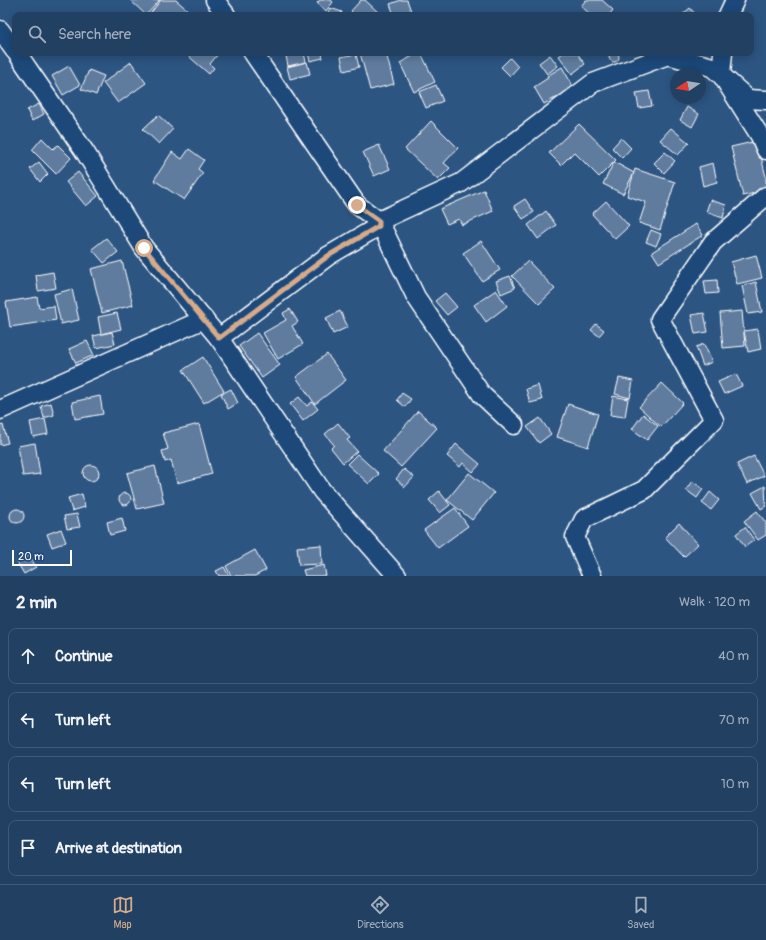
<!DOCTYPE html>
<meta charset="utf-8">
<style>
:root{--surface:#214062;--page:#294768;--text:#f1f3f6;--muted:#a2afbe;--line:#3e5977;--accent:#d6ab8b}
body{margin:0;font-family:Pangolin,sans-serif;background:var(--page);color:var(--text)}
.compass{position:absolute;left:670px;top:68px;width:36px;height:36px;border-radius:50%;background:var(--surface);box-shadow:0 2px 10px #0003;rotate:258deg}
.scale{position:absolute;left:12px;bottom:10px;width:60px;box-sizing:border-box;padding-left:4px;border:2px solid #fff;border-top:0;font-size:11px;line-height:14px;white-space:nowrap;color:#fff;-webkit-text-stroke:3px #1f4a7a;paint-order:stroke}
.stop{position:absolute;width:12px;height:12px;margin:-9px;border:3px solid #d6ab8b;border-radius:50%;background:#fff}
.stop.end{background:#d6ab8b;border-color:#fff;box-shadow:0 1px 4px #0008}
.list{margin:0;padding:0;list-style:none}
h2{display:flex;justify-content:space-between;align-items:center;height:52px;margin:0;padding:0 16px;font-size:17px}
h2 small{font-size:13px;font-weight:400;color:var(--muted)}
.list li{display:grid;grid-template-columns:26px 1fr auto;gap:12px;align-items:center;box-sizing:border-box;height:56px;margin:0 8px 8px;padding:0 8px;border:1px solid var(--line);border-radius:8px}
.list b{display:block;font-size:15px;white-space:nowrap}
.list em{font-size:13px;font-style:normal;color:var(--muted)}
.icon{flex:none;width:22px;height:22px;fill:none;stroke:currentColor;stroke-width:2;stroke-linecap:round;stroke-linejoin:round}
.map{position:relative;flex:none;width:766px;height:576px;overflow:hidden}
.search{position:absolute;background:var(--surface);box-shadow:0 2px 10px #0003;left:12px;right:12px;top:12px;height:44px;display:flex;align-items:center;gap:10px;box-sizing:border-box;padding:0 14px;border-radius:8px;color:var(--muted);font-size:15px}
.sheet{height:308px;background:var(--surface)}
nav{display:flex;justify-content:space-around;align-items:center;box-sizing:border-box;height:56px;border-top:1px solid var(--line);background:var(--surface);font-size:11px;color:var(--muted)}
nav a{display:grid;justify-items:center;gap:2px}
nav .on{color:var(--accent)}
.map>svg:first-child{display:block}
</style>
<div class="map">
<svg width="766" height="576" viewBox="0 0 766 576">
<rect width="100%" height="100%" fill="#2c5582"/>
<filter id="ink" filterUnits="userSpaceOnUse"><feTurbulence type="fractalNoise" baseFrequency=".025" numOctaves="2"/><feDisplacementMap in="SourceGraphic" scale="8" xChannelSelector="R" yChannelSelector="G"/><feConvolveMatrix kernelMatrix="1 2 1 2 8 2 1 2 1" color-interpolation-filters="sRGB"/></filter>
<g filter="url(#ink)">
<g fill="#5e7c9f" stroke="#fff">
<polygon points="130,0 160,0 146,15"/>
<polygon points="161,0 176,0 190,12 188,15 149,15"/>
<polygon points="320,0 331,0 333,2 326,11 317,3"/>
<polygon points="361,0 365,0 380,14 355,15 351,11"/>
<polygon points="401,0 407,0 411,11 400,15 394,15 390,4"/>
<polygon points="586,0 602,0 613,10 609,15 591,15 581,6"/>
<polygon points="330,8 342,12 341,15 327,15"/>
<polygon points="690,8 696,15 682,15"/>
<circle cx="614" cy="57" r="5"/>
<polygon points="185,53 217,53 218,54 210,64 214,68 209,74"/>
<polygon points="298,53 304,53 306,62 288,66 286,56"/>
<polygon points="308,53 322,53 323,58 310,61"/>
<polygon points="360,53 386,53 394,84 370,90"/>
<polygon points="418,53 421,53 435,82 414,92 400,63"/>
<polygon points="563,53 577,53 585,64 572,74 559,56"/>
<polygon points="356,54 359,67 344,71 341,57"/>
<polygon points="550,55 558,66 547,74 539,63"/>
<polygon points="510,58 518,67 510,76 501,67"/>
<polygon points="131,62 146,83 118,103 103,83"/>
<polygon points="307,62 310,74 290,79 287,67"/>
<polygon points="69,66 80,85 63,95 52,76"/>
<polygon points="562,67 574,88 544,104 534,87 548,78 547,76"/>
<polygon points="89,70 104,76 96,95 81,89"/>
<polygon points="436,85 443,101 426,108 419,92"/>
<polygon points="649,91 652,106 639,108 636,93"/>
<polygon points="39,104 44,114 32,121 27,110"/>
<polygon points="687,107 699,114 692,127 680,120"/>
<polygon points="158,115 173,129 159,144 143,129"/>
<polygon points="431,121 458,148 444,163 450,168 438,180 405,149"/>
<polygon points="579,124 616,160 599,177 574,152 561,165 549,153"/>
<polygon points="671,128 689,143 678,155 660,140"/>
<polygon points="42,138 53,149 58,145 71,158 56,174 32,150"/>
<polygon points="621,138 631,148 622,158 612,148"/>
<polygon points="757,141 766,177 766,190 743,196 731,147"/>
<polygon points="379,145 390,169 374,176 363,152"/>
<polygon points="189,149 204,160 198,169 203,173 184,200 154,180 172,152 182,159"/>
<polygon points="665,152 675,161 664,173 654,163"/>
<polygon points="39,162 48,174 40,182 30,169"/>
<polygon points="614,162 634,173 623,194 603,184"/>
<polygon points="713,163 717,182 703,186 699,167"/>
<polygon points="635,169 675,182 660,230 639,223 646,202 627,196"/>
<polygon points="78,172 98,196 86,206 66,182"/>
<polygon points="484,190 493,211 462,225 459,219 447,224 440,209"/>
<polygon points="525,199 534,212 523,219 514,206"/>
<polygon points="710,200 726,205 723,218 706,212"/>
<polygon points="606,201 629,226 615,239 592,214"/>
<polygon points="546,211 556,225 538,239 528,225"/>
<polygon points="696,224 703,235 659,263 652,252"/>
<polygon points="651,230 661,234 656,246 646,242"/>
<polygon points="106,238 118,252 104,263 92,249"/>
<polygon points="481,241 500,270 482,281 463,253"/>
<polygon points="756,255 762,278 737,284 731,262"/>
<polygon points="122,261 133,305 102,313 91,269"/>
<polygon points="528,261 555,289 539,304 512,276"/>
<polygon points="53,272 56,288 38,291 36,275"/>
<polygon points="510,276 515,288 501,294 496,281"/>
<polygon points="717,280 718,293 706,294 704,281"/>
<polygon points="756,282 762,312 748,314 742,286"/>
<polygon points="72,289 79,320 61,324 54,294"/>
<polygon points="496,290 507,306 486,322 474,305"/>
<polygon points="445,293 457,307 447,315 435,301"/>
<polygon points="37,297 39,308 54,306 56,320 10,327 6,302"/>
<polygon points="290,309 298,322 292,326 303,344 278,359 263,333 286,320 283,313"/>
<polygon points="340,311 348,327 333,334 326,318"/>
<polygon points="742,311 745,346 723,348 720,313"/>
<polygon points="117,313 121,329 101,334 98,317"/>
<polygon points="704,313 708,332 695,334 691,315"/>
<polygon points="596,324 604,330 599,336 591,330"/>
<polygon points="758,329 761,349 748,352 744,331"/>
<polygon points="112,332 115,344 96,348 93,336"/>
<polygon points="257,333 280,365 262,378 239,346"/>
<polygon points="87,341 94,355 76,363 69,349"/>
<polygon points="704,344 712,362 703,366 696,347"/>
<polygon points="327,354 346,380 315,404 296,377"/>
<polygon points="203,357 224,391 204,403 183,370"/>
<polygon points="736,374 742,386 724,394 718,382"/>
<polygon points="619,378 633,381 630,398 615,394"/>
<polygon points="662,383 683,403 661,427 639,407"/>
<polygon points="538,385 542,400 530,403 526,389"/>
<polygon points="231,389 238,403 228,409 221,394"/>
<polygon points="402,393 411,399 405,407 397,400"/>
<polygon points="100,396 103,414 75,419 72,402"/>
<polygon points="613,396 628,399 625,417 610,415"/>
<polygon points="299,397 307,406 312,402 318,409 303,421 290,404"/>
<polygon points="51,403 54,415 44,418 41,406"/>
<polygon points="568,404 598,414 588,447 557,437"/>
<polygon points="418,411 437,428 401,467 383,451"/>
<polygon points="643,414 658,426 647,440 632,429"/>
<polygon points="540,418 551,434 539,443 527,427"/>
<polygon points="45,419 48,434 33,437 30,422"/>
<polygon points="338,423 350,438 347,440 357,451 343,463 331,448 334,445 325,434"/>
<polygon points="199,424 212,474 177,483 171,460 165,462 162,451 168,449 163,433"/>
<polygon points="3,425 8,443 0,445 0,426"/>
<polygon points="35,443 40,474 23,476 18,446"/>
<polygon points="456,444 480,464 473,472 463,463 460,467 447,456"/>
<polygon points="357,454 379,474 369,484 347,464"/>
<polygon points="754,456 764,476 747,484 737,464"/>
<circle cx="91" cy="473" r="8"/>
<polygon points="155,466 164,503 137,509 127,473"/>
<polygon points="404,469 414,477 405,487 396,479"/>
<polygon points="469,473 494,493 472,520 447,500"/>
<polygon points="692,481 703,489 697,498 686,490"/>
<polygon points="765,486 766,506 761,509 752,493"/>
<polygon points="439,491 450,505 440,513 429,500"/>
<polygon points="710,492 719,500 711,510 702,503"/>
<circle cx="125" cy="499" r="6"/>
<polygon points="82,494 85,507 72,511 68,498"/>
<polygon points="455,508 468,526 438,548 424,530"/>
<circle cx="17" cy="516" r="7"/>
<polygon points="757,511 766,523 766,535 758,540 744,521"/>
<polygon points="77,514 80,527 67,529 64,516"/>
<polygon points="122,518 125,531 110,535 107,522"/>
<polygon points="679,523 698,544 684,557 665,537"/>
<polygon points="745,527 754,540 745,547 736,534"/>
<polygon points="61,529 66,542 52,547 47,534"/>
<polygon points="321,545 322,564 299,565 297,547"/>
<polygon points="255,550 266,570 255,576 231,576 226,566"/>
<polygon points="29,555 36,567 24,574 17,562"/>
<polygon points="324,565 326,576 305,576 303,570"/>
<polygon points="224,567 229,576 219,576 216,571"/>
</g>
<g fill="none" stroke-linecap="round" stroke-linejoin="round">
<defs>
<g id="minor">
<polyline points="215,0 226,15"/>
<polyline points="728,15 735,0"/>
<polyline points="0,30 15,51"/>
<polyline points="17,53 85,152 144,248 219,338 322,491 397,576"/>
<polyline points="253,53 357,205 379,221 416,297 482,395 514,425"/>
<polyline points="723,53 721,74 760,136 766,150"/>
<polyline points="219,338 328,256 379,226 379,221 461,183 593,83 668,55 712,67 748,99 766,100"/>
<polyline points="0,410 204,319"/>
<polyline points="592,576 575,537 584,519 644,490 714,420 660,319 713,242 766,196"/>
</g>
</defs>
<use href="#minor" stroke="#fff" stroke-width="21"/>
<use href="#minor" stroke="#1f4a7a" stroke-width="18"/>
</g>
</g>
<g fill="none" stroke-linecap="round" stroke-linejoin="round" filter="url(#ink)">
<polyline stroke="#d6ab8b" stroke-width="5" points="144,248 219,338 328,256 379,226 379,221 357,205"/>
</g>
</svg>
<svg class="compass" viewBox="-18 -18 36 36"><path d="M0-13l5 13h-10z" fill="#e53935"/><path d="M0 13l5-13h-10z" fill="#a2afbe"/></svg>
<div class="scale">20 m</div>
<div class="stop" style="left:144px;top:248px"></div>
<div class="stop end" style="left:357px;top:205px"></div>
<div class="search"><svg class="icon" aria-label="search" viewBox="0 0 24 24"><circle cx="10" cy="10" r="6"/><path d="M15 15l6 6"/></svg>Search here</div>
</div>
<section class="sheet">
<h2>2 min<small>Walk · 120 m</small></h2>
<ul class="list">
<li><svg class="icon" aria-label="ahead" viewBox="0 0 24 24"><path d="M12 20V5M6 11l6-6 6 6"/></svg><div><b>Continue</b></div><em>40 m</em></li>
<li><svg class="icon" aria-label="left" viewBox="0 0 24 24"><path d="M17 20v-9H6M10 6l-5 5 5 5"/></svg><div><b>Turn left</b></div><em>70 m</em></li>
<li><svg class="icon" aria-label="left" viewBox="0 0 24 24"><path d="M17 20v-9H6M10 6l-5 5 5 5"/></svg><div><b>Turn left</b></div><em>10 m</em></li>
<li><svg class="icon" aria-label="arrive" viewBox="0 0 24 24"><path d="M6 21V4h12l-3 4 3 4H6"/></svg><div><b>Arrive at destination</b></div></li>
</ul>
</section>
<nav>
<a class="on"><svg class="icon" aria-label="map" viewBox="0 0 24 24"><path d="M3 6l6-2 6 2 6-2v14l-6 2-6-2-6 2zM9 4v14M15 6v14"/></svg>Map</a>
<a><svg class="icon" aria-label="directions" viewBox="0 0 24 24"><path d="M12 3l9 9-9 9-9-9zM9 14v-3h6M13 9l2 2-2 2"/></svg>Directions</a>
<a><svg class="icon" aria-label="saved" viewBox="0 0 24 24"><path d="M7 4h10v16l-5-4-5 4z"/></svg>Saved</a>
</nav>
